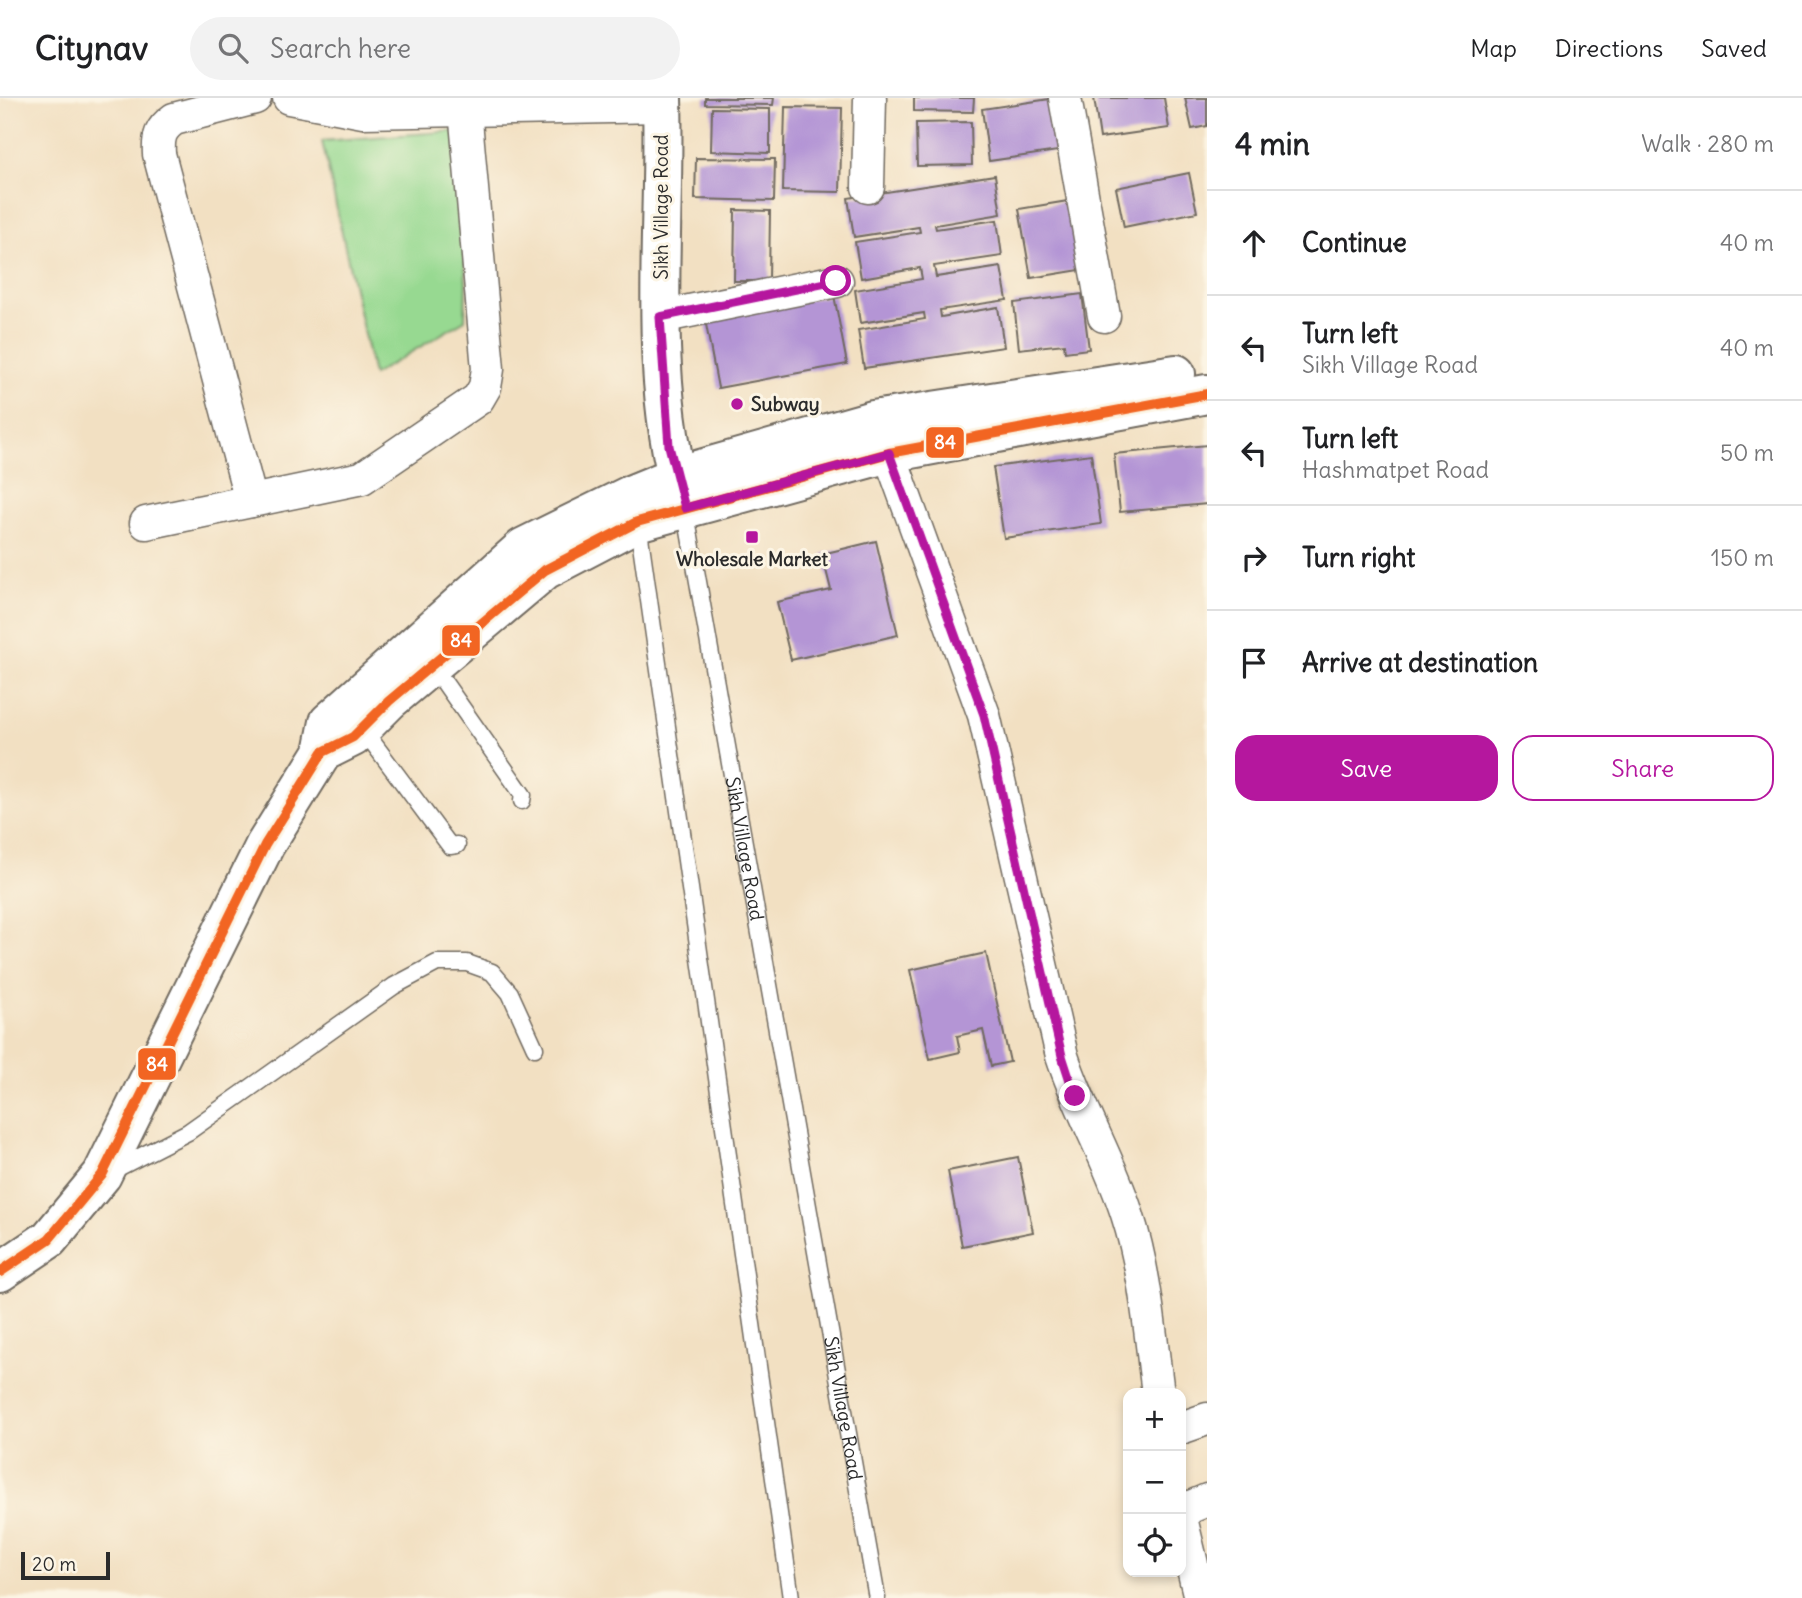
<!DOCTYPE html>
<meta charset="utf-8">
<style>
:root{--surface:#fff;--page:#f2f2f2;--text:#202124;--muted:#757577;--line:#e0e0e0;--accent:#b5179e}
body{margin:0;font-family:Delius,sans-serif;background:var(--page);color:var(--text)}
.controls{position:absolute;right:21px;bottom:21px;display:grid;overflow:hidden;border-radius:14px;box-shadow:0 4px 10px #0003}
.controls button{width:63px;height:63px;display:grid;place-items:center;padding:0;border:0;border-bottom:2px solid var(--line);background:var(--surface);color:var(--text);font:35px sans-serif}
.scale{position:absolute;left:21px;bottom:18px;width:89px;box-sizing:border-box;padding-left:7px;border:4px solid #2b2b2b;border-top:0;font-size:19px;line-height:24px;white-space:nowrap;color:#2b2b2b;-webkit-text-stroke:5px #fcf5e5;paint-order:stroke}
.stop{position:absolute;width:21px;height:21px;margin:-16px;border:5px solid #b5179e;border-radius:50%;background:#fff}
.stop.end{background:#b5179e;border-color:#fff;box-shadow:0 2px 7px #0008}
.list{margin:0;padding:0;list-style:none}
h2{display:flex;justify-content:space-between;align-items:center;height:91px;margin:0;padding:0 28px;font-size:30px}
h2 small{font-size:23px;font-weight:400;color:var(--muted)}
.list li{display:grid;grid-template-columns:46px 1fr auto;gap:21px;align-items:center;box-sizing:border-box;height:105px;padding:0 28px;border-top:2px solid var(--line)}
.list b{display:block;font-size:26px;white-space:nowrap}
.list p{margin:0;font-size:23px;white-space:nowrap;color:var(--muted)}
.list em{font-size:23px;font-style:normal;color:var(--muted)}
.actions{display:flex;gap:14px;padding:21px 28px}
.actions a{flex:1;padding:16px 0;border:2px solid var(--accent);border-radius:21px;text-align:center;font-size:24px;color:var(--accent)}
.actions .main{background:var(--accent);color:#fff}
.icon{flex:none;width:38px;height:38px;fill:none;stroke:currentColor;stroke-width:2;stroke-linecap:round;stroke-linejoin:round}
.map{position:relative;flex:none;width:1207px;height:1500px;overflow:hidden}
header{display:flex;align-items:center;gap:42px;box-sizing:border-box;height:98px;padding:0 35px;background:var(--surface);border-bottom:2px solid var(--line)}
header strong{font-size:33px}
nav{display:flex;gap:38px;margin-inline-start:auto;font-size:24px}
.search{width:490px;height:63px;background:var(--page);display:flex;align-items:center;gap:18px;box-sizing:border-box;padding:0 24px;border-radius:38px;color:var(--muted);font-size:26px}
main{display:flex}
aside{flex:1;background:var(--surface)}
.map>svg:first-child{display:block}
</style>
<header>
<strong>Citynav</strong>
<div class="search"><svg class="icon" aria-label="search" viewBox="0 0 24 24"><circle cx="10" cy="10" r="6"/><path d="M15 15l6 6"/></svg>Search here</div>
<nav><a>Map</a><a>Directions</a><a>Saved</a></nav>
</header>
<main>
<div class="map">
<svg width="1207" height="1500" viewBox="0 0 1207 1500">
<rect width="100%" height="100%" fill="#fcf5e5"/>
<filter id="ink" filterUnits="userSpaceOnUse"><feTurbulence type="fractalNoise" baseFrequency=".0143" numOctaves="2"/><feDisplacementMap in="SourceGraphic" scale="14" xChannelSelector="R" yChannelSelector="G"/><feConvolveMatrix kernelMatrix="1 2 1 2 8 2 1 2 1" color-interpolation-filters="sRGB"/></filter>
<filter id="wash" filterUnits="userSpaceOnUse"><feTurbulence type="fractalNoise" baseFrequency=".00686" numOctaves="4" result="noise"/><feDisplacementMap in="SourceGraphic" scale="28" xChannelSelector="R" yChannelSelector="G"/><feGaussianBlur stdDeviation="1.57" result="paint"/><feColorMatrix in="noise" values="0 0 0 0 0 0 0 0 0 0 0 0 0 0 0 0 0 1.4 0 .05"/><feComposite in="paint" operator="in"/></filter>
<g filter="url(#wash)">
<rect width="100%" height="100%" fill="#f2e0c2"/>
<polygon fill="#97d991" stroke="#61825e" stroke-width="2" points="456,33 466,184 465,222 373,277 322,43"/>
<g id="blocks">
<g fill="#b495d5">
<polygon points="705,0 774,0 773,7 705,6"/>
<polygon points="914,0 974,0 973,14 914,13"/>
<polygon points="1094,0 1164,0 1169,30 1100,40"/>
<polygon points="1185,0 1207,0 1207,28 1192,31"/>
<polygon points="1050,1 1058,53 989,63 982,11"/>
<polygon points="785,9 842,10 840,94 783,93"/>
<polygon points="712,10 770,11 770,55 711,53"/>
<polygon points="971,24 972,67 917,68 916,25"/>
<polygon points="696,60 775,61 774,103 695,101"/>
<polygon points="1189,75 1197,114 1124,129 1116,90"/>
<polygon points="995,77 1001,116 935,127 936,131 997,122 1002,158 934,168 936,179 1001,169 1007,202 940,212 941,219 998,209 1004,249 864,270 858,232 925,221 924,215 860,225 855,192 922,181 920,170 861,180 855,144 920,134 919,129 854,139 848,100"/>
<polygon points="1068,103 1080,172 1031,180 1019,111"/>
<polygon points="735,112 770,113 769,183 734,183"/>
<polygon points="1082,196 1089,251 1065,254 1064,246 1019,251 1014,205"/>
<polygon points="834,197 847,266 718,290 705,221"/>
<polygon points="1207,347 1207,406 1120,414 1114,356"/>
<polygon points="1091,356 1101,426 1004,440 993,369"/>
<polygon points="876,443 898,537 791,562 777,504 831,492 822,456"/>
<polygon points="986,855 1010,964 991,968 983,932 957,938 960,954 930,961 910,872"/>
<polygon points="1018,1059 1033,1134 962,1148 948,1073"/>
</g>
</g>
</g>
<g filter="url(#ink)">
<use href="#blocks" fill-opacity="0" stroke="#716a60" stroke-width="2"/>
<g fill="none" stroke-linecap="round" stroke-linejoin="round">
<defs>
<g id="service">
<path id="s1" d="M685,410L877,1500"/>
<polyline points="638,425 791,1500"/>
<polyline points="432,567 523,697 522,703"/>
<polyline points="362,630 450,748 457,747"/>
<polyline points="114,1072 188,1034 394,888 437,865 467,865 492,874 510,895 535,950"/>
</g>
<g id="minor">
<polyline points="289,0 363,14 662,8"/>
<polyline points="1065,0 1104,218"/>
<polyline points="868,89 870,0"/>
<polyline points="660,219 837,183"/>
<path d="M889,355L984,617L1062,958C1080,1013 1110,1062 1127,1116C1146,1174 1150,1236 1158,1295"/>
<path d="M251,403L159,56C158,39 160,31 174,21L255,0"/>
<polyline points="146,425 362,380 478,301 485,289 488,271 464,0"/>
<polyline points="1181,1330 1207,1321"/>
<polyline points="1181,1413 1207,1402"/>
<polyline points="1181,1420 1200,1500"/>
</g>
<g id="secondary">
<path d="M662,0C666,134 646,271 683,402"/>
<polyline points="323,654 329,624 524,449 632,396 676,378 873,322 1176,276"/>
<polyline points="0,1174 49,1141 102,1077 265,747 323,654 353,639 389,603 545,472 637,424 889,355 1207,296"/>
</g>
</defs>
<use href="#service" stroke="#716a60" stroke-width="19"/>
<use href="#minor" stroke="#716a60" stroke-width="35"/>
<use href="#secondary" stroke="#716a60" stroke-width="42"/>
<use href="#service" stroke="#fff" stroke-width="16"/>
<use href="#minor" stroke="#fff" stroke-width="32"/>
<use href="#secondary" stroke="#fff" stroke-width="38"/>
<defs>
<polyline id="bus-1" points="0,1174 49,1141 102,1077 265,747 323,654 353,639 389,603 545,472 637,424 889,355 1207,296"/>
</defs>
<use href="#bus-1" stroke="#fcf5e5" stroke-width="16"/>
<use href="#bus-1" stroke="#f26522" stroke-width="10"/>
</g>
</g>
<g fill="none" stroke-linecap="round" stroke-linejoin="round" filter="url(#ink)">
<polyline stroke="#b5179e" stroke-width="9" points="836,183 660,219 669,348 685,410 889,355 984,617 1062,958 1075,998"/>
</g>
<g fill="#b5179e" stroke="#fcf5e5" stroke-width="2.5">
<circle cx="737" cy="306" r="7"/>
<rect x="745" y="432" width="14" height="14" rx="3.5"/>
</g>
<g text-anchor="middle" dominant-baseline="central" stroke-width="6" stroke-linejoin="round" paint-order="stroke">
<g font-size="19" fill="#2b2b2b" stroke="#fcf5e5">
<text transform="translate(661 109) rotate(-90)">Sikh Village Road</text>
<text stroke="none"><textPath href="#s1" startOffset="346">Sikh Village Road</textPath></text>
<text stroke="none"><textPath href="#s1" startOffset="914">Sikh Village Road</textPath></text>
</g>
<g font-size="19" font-weight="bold" fill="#2b2b2b" stroke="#fcf5e5" text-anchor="start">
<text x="751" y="306">Subway</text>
<text x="752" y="461" text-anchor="middle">Wholesale Market</text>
</g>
</g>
<g stroke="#fcf5e5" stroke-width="2.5">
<rect x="925" y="328" width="40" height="33" rx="7" fill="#f26522"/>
<rect x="441" y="526" width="40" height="33" rx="7" fill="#f26522"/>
<rect x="137" y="949" width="40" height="34" rx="7" fill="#f26522"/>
</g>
<g font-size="19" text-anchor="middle" font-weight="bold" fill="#fff">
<text x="945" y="351">84</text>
<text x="461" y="549">84</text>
<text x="157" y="973">84</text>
</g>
</svg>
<div class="controls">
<button>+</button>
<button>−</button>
<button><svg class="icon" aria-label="locate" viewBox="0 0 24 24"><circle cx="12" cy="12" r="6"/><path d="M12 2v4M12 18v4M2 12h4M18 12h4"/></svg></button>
</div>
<div class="scale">20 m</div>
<div class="stop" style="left:836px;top:183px"></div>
<div class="stop end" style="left:1075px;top:998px"></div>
</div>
<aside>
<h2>4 min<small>Walk · 280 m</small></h2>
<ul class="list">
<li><svg class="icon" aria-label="ahead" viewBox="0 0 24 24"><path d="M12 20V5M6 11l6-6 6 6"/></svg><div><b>Continue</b></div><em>40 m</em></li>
<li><svg class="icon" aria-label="left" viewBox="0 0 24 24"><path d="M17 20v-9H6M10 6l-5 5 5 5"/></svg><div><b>Turn left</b><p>Sikh Village Road</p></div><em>40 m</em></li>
<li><svg class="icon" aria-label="left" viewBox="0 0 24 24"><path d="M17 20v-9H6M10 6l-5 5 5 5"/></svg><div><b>Turn left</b><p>Hashmatpet Road</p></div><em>50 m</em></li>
<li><svg class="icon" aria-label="right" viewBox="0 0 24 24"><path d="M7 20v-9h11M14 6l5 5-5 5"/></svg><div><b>Turn right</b></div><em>150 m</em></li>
<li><svg class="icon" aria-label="arrive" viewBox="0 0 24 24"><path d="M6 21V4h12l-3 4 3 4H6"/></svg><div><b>Arrive at destination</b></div></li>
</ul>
<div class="actions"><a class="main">Save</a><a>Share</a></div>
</aside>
</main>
